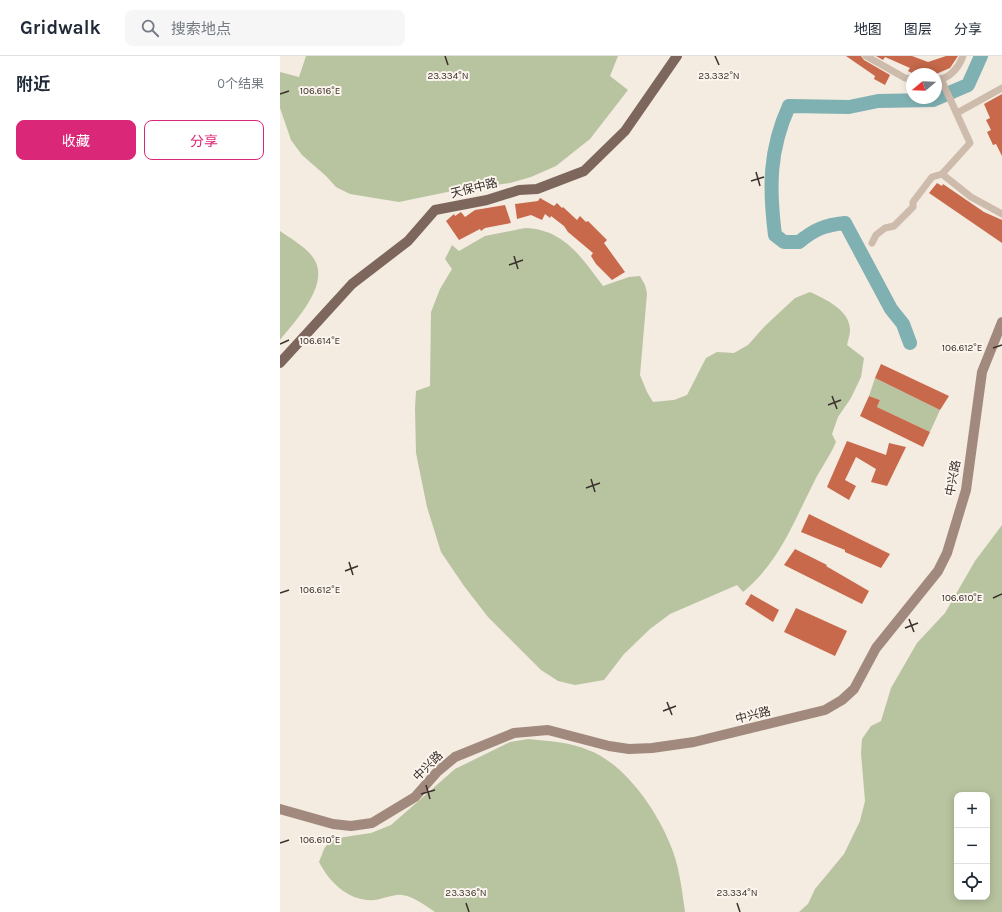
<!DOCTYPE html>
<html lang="zh">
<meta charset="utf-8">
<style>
:root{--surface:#fff;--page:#f6f6f7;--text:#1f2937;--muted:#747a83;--line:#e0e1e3;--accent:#db2777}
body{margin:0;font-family:Karla,"Noto Sans SC",sans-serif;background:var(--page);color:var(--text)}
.controls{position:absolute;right:12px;bottom:12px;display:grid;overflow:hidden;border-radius:8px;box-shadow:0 2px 10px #0003}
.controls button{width:36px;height:36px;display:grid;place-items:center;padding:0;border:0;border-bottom:1px solid var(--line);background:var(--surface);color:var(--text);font:20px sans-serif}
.compass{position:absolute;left:626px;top:12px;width:36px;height:36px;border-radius:50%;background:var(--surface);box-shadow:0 2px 10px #0003;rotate:251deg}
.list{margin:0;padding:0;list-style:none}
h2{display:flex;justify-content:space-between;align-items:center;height:52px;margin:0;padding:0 16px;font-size:17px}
h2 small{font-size:13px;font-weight:400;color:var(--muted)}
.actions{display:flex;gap:8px;padding:12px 16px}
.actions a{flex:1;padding:9px 0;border:1px solid var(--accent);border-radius:8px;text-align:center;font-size:14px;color:var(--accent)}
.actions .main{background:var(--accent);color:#fff}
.icon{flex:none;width:22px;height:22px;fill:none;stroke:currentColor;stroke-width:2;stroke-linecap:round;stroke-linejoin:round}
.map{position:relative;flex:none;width:722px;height:856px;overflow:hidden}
header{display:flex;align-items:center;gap:24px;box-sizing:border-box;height:56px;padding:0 20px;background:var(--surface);border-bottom:1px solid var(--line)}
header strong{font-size:19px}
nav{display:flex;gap:22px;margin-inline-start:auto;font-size:14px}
.search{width:280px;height:36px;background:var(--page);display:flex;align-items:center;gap:10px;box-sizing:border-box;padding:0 14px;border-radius:8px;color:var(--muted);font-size:15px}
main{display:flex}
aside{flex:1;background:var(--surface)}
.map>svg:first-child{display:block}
</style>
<header>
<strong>Gridwalk</strong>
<div class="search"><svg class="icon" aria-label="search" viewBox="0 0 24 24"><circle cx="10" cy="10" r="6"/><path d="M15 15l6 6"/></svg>搜索地点</div>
<nav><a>地图</a><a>图层</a><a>分享</a></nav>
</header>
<main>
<aside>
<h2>附近<small>0个结果</small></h2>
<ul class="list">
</ul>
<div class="actions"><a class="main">收藏</a><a>分享</a></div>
</aside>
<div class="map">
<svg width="722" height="856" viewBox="0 0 722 856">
<rect width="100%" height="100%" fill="#f4ebe1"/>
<g fill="#b8c4a0" fill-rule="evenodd">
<polygon points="26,0 338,0 330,20 348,34 310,83 276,110 251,121 230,127 172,135 119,146 70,138 56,131 46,120 22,99 11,84 0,52 0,16 19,21"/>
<path d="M245,172C284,173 302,202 323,230L349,221L360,220L365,229L367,237L360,319L367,336L373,346L394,344L407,339L426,302L437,296L454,297L468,289L485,270L515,242L530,236C545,243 570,254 570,274C570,279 568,284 567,289L584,302L581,321L571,342L558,361L552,378L556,386C550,400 541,412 534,426C513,467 500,505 463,536L457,529L390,558L370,573L344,598L324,624L295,629L278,625L261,614L208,561L184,530L161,496L147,451L136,397L135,352L136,335L150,330L151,256L160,233L172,213L165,203L172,189L179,195L205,180Z"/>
<path d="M0,175C10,182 24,190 32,200C53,226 16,264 0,284Z"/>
<polygon points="595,322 660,354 650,376 597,351 600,344 589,340"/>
<path d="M722,469V856H519L528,848L535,833L564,798L580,765L585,745L581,697L582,683L591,670L601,665L611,632L637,587L665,557L695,505ZM677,739H707V841H677Z"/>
<path d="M248,683C268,685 290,686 308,694C344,707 376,753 390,788C399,808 402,834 405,856H155C146,850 133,840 122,839C114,838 103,843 95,844C69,846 50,827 39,806L44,793L51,783L91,777L111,769L175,713L230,686Z"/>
</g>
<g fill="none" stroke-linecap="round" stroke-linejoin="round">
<path stroke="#7fb0b2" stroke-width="14" d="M630,287L623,268L611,253L565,167C545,169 535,173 519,186H504L495,179C489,132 489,94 509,50L569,51L598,45L653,44L688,29L701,0"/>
</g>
<g fill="#c8694b">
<polygon points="566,0 581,0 584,4 610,19 605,29 594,23 595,20"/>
<polygon points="596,0 632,0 648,6 666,0 678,0 670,12 656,18 634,18 628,15 630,12 605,1 603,4"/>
<polygon points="722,38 722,100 716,88 713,89 707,76 711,74 706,64 710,62 704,48"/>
<polygon points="657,127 662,130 663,128 704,156 722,164 722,187 649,137"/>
<polygon points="260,142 274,150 277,147 282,152 283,151 297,164 300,160 306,166 308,165 327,184 324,187 345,216 332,224 316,208 311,200 313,197 288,176 284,170 271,160 270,162 265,158 262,164 251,159 237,163 235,148 258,145"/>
<polygon points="225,149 231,167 205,172 201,175 200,173 179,184 166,165 174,158 175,160 181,156 185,161 195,154"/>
<polygon points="601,308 669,340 660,354 595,322"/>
<polygon points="589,340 600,344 597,351 650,376 643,391 580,360"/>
<polygon points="567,385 606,399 609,387 626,391 607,430 591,426 596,413 576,401 565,424 576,430 569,444 547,431"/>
<polygon points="529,458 610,498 601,512 565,496 565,494 521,476"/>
<polygon points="515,493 547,509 546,510 589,535 582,548 504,509"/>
<polygon points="471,538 499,554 493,566 465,548"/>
<polygon points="516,552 567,575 555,600 504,576"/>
</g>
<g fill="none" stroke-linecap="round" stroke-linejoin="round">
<g stroke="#cdbbac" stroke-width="7">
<polyline points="586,0 625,22 632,23"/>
<path d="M656,24C670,23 679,11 683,0"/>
<polyline points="677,57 722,32"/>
<polyline points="662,118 691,141 722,158"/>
<polyline points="592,187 596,179 605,172 614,170 633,151 633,146 652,121 662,118 690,87 661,23"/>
</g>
<polyline stroke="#a18a7d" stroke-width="10" points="0,753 53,768 71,770 92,767 135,741 157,716 175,701 234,677 268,674 329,690 349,693 372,692 414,686 545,654 562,644 574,633 596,592 658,515 667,497 686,434 702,316 722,266"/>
<polyline stroke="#7d675c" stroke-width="10" points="0,307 72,228 128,185 155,154 207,144 239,134 257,133 304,115 345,75 397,0"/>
</g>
<path fill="none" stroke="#3b302b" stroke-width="1.5" d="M165,0L168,9M435,0L439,9M0,38L9,35M476,116L480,130M471,125L484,121M234,200L238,213M229,209L243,204M0,288L9,284M713,292L722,289M552,340L557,353M548,349L561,344M311,423L315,436M306,432L320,427M69,506L73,519M65,515L78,510M0,537L9,534M713,542L722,538M629,563L634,576M625,572L638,567M387,646L392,659M383,655L396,650M146,729L150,743M141,738L155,734M0,787L9,784M186,847L189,856M457,847L460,856"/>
<g text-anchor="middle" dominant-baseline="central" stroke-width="4" stroke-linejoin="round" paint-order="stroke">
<g font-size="12" fill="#3b302b" stroke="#fbf5ee">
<text transform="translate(194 132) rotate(-14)">天保中路</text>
<text transform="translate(673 422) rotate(-79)">中兴路</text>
<text transform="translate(473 659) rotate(-14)">中兴路</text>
<text transform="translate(148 710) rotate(-45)">中兴路</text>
</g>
</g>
<g font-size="10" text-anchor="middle" fill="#3b302b" stroke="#fbf5ee" stroke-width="4" stroke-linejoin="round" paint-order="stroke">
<text x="168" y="23">23.334°N</text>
<text x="439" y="23">23.332°N</text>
<text x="40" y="38">106.616°E</text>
<text x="40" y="288">106.614°E</text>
<text x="682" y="295">106.612°E</text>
<text x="40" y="537">106.612°E</text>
<text x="682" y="545">106.610°E</text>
<text x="40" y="787">106.610°E</text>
<text x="186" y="840">23.336°N</text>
<text x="457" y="840">23.334°N</text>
</g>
</svg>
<div class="controls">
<button>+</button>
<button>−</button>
<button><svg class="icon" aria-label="locate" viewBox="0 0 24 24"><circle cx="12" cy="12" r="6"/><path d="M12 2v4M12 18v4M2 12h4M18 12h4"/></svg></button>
</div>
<svg class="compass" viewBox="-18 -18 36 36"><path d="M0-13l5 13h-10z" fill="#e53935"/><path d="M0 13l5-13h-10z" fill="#747a83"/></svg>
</div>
</main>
